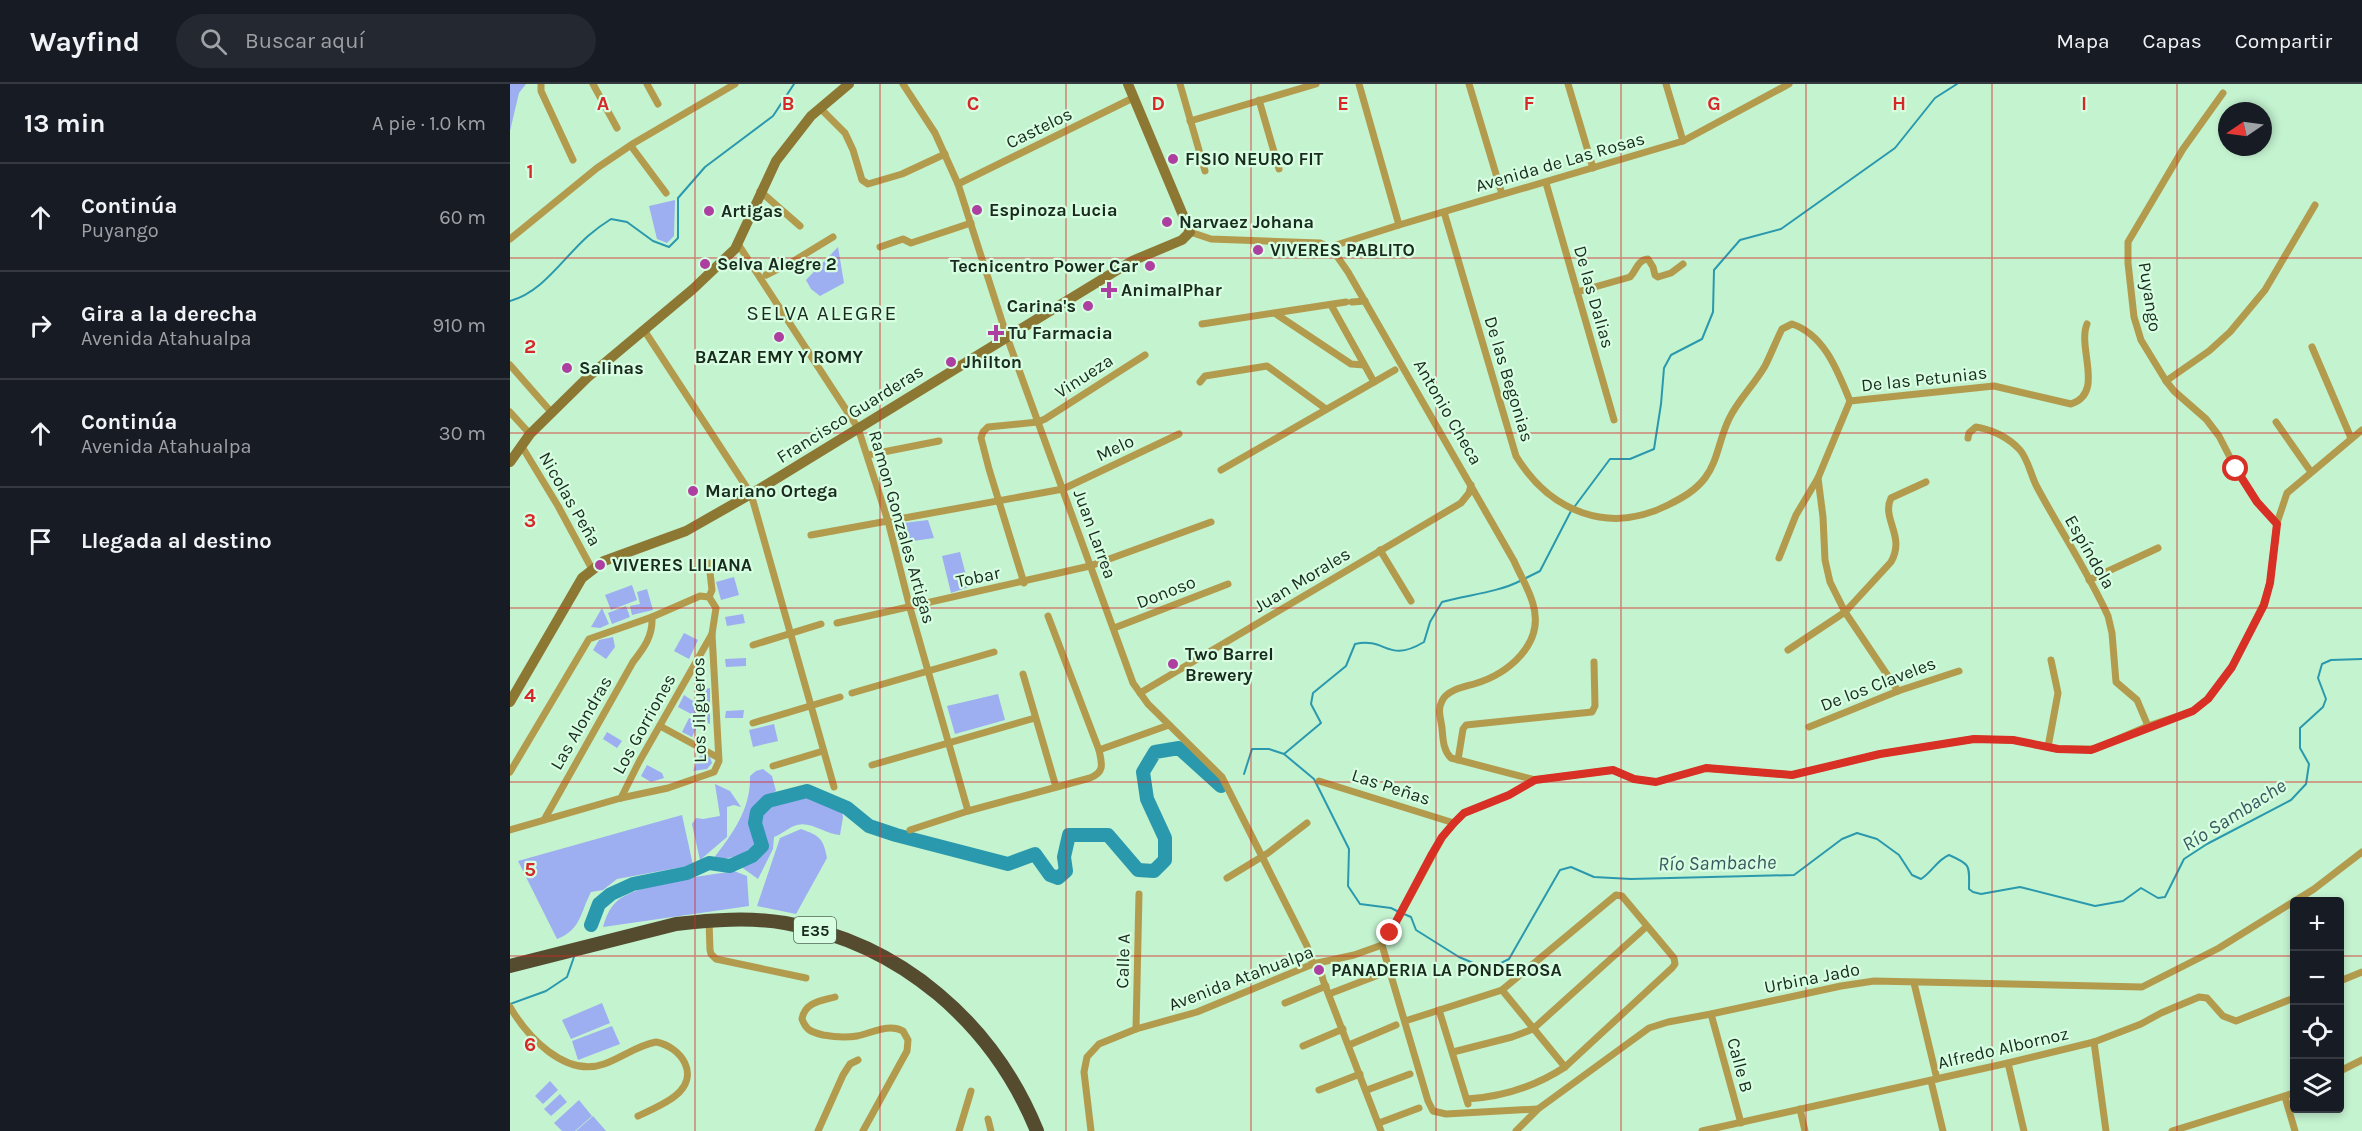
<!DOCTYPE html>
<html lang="es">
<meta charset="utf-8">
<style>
:root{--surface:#171b24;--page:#242831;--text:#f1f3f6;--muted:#9ea1a6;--line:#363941}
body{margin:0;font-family:Karla,sans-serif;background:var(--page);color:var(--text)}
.controls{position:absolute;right:18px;bottom:18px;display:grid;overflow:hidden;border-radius:6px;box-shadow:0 3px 9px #0003}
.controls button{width:54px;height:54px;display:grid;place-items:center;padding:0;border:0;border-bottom:2px solid var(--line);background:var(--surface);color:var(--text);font:30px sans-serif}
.compass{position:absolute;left:1708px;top:18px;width:54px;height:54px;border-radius:50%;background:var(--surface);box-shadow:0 3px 9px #0003;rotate:257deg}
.stop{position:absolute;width:18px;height:18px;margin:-14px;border:4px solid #d93025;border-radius:50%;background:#fff}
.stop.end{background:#d93025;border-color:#fff;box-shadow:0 2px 6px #0008}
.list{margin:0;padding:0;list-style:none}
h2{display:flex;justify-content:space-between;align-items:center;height:78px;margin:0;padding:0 24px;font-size:26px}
h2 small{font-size:20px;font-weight:400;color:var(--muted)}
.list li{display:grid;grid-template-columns:39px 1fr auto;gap:18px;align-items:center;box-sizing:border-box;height:108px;padding:0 24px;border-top:2px solid var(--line)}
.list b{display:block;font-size:22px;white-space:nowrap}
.list p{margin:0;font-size:20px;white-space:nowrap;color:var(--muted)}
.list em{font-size:20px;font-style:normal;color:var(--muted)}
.icon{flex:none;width:33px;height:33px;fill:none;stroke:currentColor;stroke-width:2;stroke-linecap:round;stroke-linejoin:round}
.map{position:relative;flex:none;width:1852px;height:1047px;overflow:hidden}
header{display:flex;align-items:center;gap:36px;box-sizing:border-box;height:84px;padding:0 30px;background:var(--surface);border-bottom:2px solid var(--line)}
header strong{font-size:28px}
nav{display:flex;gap:33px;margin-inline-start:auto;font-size:21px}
.search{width:420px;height:54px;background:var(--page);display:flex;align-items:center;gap:15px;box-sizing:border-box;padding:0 21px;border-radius:33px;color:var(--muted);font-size:22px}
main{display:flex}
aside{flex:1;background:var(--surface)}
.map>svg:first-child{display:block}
</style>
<header>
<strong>Wayfind</strong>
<div class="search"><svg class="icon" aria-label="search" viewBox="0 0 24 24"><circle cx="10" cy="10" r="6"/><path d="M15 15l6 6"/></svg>Buscar aquí</div>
<nav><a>Mapa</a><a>Capas</a><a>Compartir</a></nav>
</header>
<main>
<aside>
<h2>13 min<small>A pie · 1.0 km</small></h2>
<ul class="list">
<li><svg class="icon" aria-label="ahead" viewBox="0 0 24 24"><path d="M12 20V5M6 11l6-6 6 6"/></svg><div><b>Continúa</b><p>Puyango</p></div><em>60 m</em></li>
<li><svg class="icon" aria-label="right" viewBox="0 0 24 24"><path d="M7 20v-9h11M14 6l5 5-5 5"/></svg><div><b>Gira a la derecha</b><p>Avenida Atahualpa</p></div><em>910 m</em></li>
<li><svg class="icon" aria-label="ahead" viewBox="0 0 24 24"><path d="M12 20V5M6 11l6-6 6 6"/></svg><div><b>Continúa</b><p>Avenida Atahualpa</p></div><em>30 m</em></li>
<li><svg class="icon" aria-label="arrive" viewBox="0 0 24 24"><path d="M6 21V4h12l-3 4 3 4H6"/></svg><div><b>Llegada al destino</b></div></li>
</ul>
</aside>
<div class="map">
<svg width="1852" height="1047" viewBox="0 0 1852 1047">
<rect width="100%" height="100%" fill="#c4f3d0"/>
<g fill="#9daef1">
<polygon points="0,0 16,0 9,9 0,47"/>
<polygon points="165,116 164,152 157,159 147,155 139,122"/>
<polygon points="328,163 334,199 310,212 301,205 296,196"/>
<polygon points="418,436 424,454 389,459 386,440"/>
<polygon points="450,468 459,503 441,509 432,472"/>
<polygon points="224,493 229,511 211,516 206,498"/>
<polygon points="122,501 127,516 101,526 95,511"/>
<polygon points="137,505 143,526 122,531 120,522 130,520 127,508"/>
<polygon points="116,522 120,533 102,540 98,529"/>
<polygon points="92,524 99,540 90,544 81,543"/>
<polygon points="233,530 235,539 217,542 215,533"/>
<polygon points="174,549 188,556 179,575 164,567"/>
<polygon points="103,553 105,563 96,575 83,566 89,556"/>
<polygon points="236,574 236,582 216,583 215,575"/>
<polygon points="200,604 200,640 168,623 174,611 186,619 194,605"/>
<polygon points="488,610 495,636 445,650 437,622"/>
<polygon points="234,626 233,634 215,634 216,627"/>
<polygon points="179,634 189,639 182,653 172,648"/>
<polygon points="264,640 268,657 243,663 239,646"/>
<polygon points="97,648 112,657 107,664 93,655"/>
<polygon points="191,669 200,673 202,679 197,685 183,687"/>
<polygon points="137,681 152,689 154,694 141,698 131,692"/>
<path d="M253,685L262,692L266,707C240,721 238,730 246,757C235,773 222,775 204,774C223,749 241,725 240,692L246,687Z"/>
<polygon points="205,700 220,707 231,723 224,721 217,723 217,753 190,776 182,740 186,734 193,735 210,732"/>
<path d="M297,713L331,721L333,733L330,751C315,750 301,737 287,741C279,743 272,750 264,753L263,765L248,795L230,782L251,771L257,764C255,755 249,745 250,736C251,717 283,716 297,713Z"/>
<path d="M172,731L183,781L107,795L93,806L81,808C70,829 71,846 47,855L8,777Z"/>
<path d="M291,745C310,752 313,754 317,774L286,830L247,822L270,754Z"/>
<path d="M224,787L237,792L239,822L93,843C96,833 99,825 106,818C126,799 196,792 224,787Z"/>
<polygon points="92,919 100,939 61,955 52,936"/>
<polygon points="102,942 110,960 68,976 62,957"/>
<polygon points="40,997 48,1006 33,1020 25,1012"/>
<polygon points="50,1010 57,1018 41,1032 34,1025"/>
<polygon points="69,1016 82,1032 65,1047 52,1047 44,1039"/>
<polygon points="83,1032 96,1047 66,1047"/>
</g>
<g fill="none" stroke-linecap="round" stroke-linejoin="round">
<g stroke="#2a99ae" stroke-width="2">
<path d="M0,217C33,208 53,174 78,152C85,146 93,140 101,135L117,138L143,157L159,163L168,154V114L195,83L263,32L284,0"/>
<polyline points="1065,422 1100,375 1120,375 1144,365 1151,320 1154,284 1161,271 1192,255 1203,228 1204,186 1230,156 1271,145 1385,64 1425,14 1447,0"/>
<polyline points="1016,494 1030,487 1061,427"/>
<path d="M774,670L811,639L801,620L803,609L836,582L845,560C877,553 877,580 914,558L920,538L932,518C957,511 989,508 1010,497"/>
<polyline points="734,690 742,665 759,665 774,670 804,695 839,765 838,802 850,820 881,824 889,828"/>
<path d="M894,830L901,833L906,846L949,873L968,881H987L999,875L1050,786L1061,783L1084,793L1121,795L1284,791L1332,755L1347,749L1367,755L1389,771L1402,791L1411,795C1422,788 1427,776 1439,771C1462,781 1459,782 1459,805L1463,808L1471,810L1510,803L1585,822L1613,817L1631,804L1648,814L1655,813L1674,775L1697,760L1781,716L1796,700L1799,680L1790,664V644L1813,623L1816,615L1808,594L1812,580L1821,576L1852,575"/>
<polyline points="0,920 36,907 57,893 65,870"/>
</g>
<polyline stroke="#2a99ae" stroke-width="14" points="81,841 89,820 101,810 123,800 177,789 199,779 220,782 242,772 252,762 245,739 247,728 258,717 297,707 337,724 359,742 386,751 498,780 525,770 540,791 548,794 556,787 554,773 559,751 598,751 628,786 644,787 655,776 655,754 637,715 633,688 645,668 669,664 711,702"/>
<g stroke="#b39b4d" stroke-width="7">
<polyline points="31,0 31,7 63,76"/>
<polyline points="83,0 107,44"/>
<polyline points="137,0 148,20"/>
<polyline points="393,0 425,49 448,100 497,253 623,599 638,620 712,693 797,862 803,880"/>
<polyline points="670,0 695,87"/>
<polyline points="849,0 889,141"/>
<polyline points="959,0 992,110"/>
<polyline points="1058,0 1083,84"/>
<polyline points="1156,0 1173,57"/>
<polyline points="1713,9 1673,65 1618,158 1618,179 1624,233 1631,256 1656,297 1664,307 1696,335 1709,352 1726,385 1747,418 1767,439"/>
<polyline points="749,16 769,85"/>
<polyline points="310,24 335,49 343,66 352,96 358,100 392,90 435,70"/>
<polyline points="680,37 806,0"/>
<polyline points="121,62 156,109"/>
<polyline points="1036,99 1104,336"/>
<polyline points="448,100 623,14"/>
<polyline points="250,107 290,142"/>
<path d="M934,128L1006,372C1040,428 1099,451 1158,421C1172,414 1185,407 1195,394C1208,377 1209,355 1219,335C1228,316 1244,301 1255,282C1261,270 1266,257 1272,245L1282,240C1315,251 1328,288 1340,317L1308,394L1313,433L1315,476L1320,498L1335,528L1388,607"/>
<path d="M680,148L701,155L810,159L822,165L838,188L1004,477C1010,491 1019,505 1023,520C1035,560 998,590 964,600C953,603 937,606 932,617C927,626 931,635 932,644C933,655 933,666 941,674L1025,696"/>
<polyline points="0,155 87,84 124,59 225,0"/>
<polyline points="228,160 348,344 378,437 400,524 458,727"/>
<polyline points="370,163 393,155 401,159 461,139"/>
<polyline points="820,163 889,141 1173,57 1279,0"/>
<polyline points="256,191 282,178 323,153"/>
<path d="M1067,208L1120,193C1127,186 1127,176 1138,175L1143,183L1145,191L1148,193L1161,189L1173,180"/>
<polyline points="842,218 855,217"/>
<polyline points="821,221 864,298"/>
<polyline points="766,230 841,280 854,281"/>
<polyline points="692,240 836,218"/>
<polyline points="134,246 241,410 324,703"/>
<polyline points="1802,263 1841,354"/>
<polyline points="0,281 42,329"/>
<polyline points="1656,297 1699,267 1720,248 1755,206 1805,121"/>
<polyline points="690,298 695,292 757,282 816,325"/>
<path d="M1340,317L1484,302L1561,320C1595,309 1567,264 1577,240"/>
<polyline points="0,328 20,350"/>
<polyline points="1766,338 1801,388"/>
<path d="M1458,354L1459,349L1466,343C1483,346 1498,353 1510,366C1518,375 1521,392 1527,403C1550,446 1578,488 1598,532L1602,549L1606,598L1627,616L1638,642"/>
<polyline points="11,361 48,422 82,485"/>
<polyline points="358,371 429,357"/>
<polyline points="711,386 885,286"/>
<polyline points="301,451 553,405 669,350"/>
<polyline points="870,466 901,517"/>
<polyline points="1269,474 1286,431 1308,394"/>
<polyline points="199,479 202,506 199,513"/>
<polyline points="1579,496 1648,464"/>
<polyline points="514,499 479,385 471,354 473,348 478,343 528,338 535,335 635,271"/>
<polyline points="327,539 580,482 701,438"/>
<polyline points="604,544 718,500"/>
<polyline points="243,561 311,540"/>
<path d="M1278,566L1335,528L1381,478C1396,452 1371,435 1381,414L1416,398"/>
<polyline points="513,590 546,703"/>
<polyline points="342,609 484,568"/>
<polyline points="630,609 951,419 959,409 961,401"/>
<polyline points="243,639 330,613"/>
<polyline points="150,642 207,673"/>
<polyline points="1299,643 1388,607 1449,587"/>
<polyline points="1538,663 1548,609 1541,576"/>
<polyline points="589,666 659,641"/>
<polyline points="948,676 953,645 956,641 1082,628 1085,622 1084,578"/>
<polyline points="362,681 525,634"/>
<polyline points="263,682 313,667"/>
<polyline points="0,688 79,555 142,533"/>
<polyline points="809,697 944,739"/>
<polyline points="111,714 129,678 202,550"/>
<path d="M0,746L111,714L158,704L204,688L209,677L202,550L206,524L199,513L190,512L142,533C143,552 134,564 123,578L34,736"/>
<path d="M400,746L458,727L580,694C595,688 592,680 589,666L538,532"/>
<polyline points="717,794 758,769 797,739"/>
<polyline points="199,836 200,866 201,870 206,875 296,894"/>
<polyline points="872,861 918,1017 923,1027 936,1030 1027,1025"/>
<polyline points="809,879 813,896 871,1047"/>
<polyline points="1830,897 1852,888"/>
<polyline points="1404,899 1427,995"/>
<polyline points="992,906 1055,983"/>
<polyline points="819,910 871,890"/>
<path d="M325,913C311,917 295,918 292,935C296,946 301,948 313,951C324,953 336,954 347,952C362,949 379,939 393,947L398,956L397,967L353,1047"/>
<polyline points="775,919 816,902"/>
<path d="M0,923C17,952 55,994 94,980C111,974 128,961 146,958C172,963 191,992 165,1012C155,1020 141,1026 128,1032"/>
<polyline points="929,926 958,1020"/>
<polyline points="1201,930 1231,1039"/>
<path d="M895,937L992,906L1106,811L1112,812L1164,874L1165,880L1162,884L1055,983C1026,1002 991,1013 957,1015"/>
<polyline points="626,945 629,810"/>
<polyline points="1584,958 1596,1047"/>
<polyline points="839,961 886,941"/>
<polyline points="793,962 833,945"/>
<polyline points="943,968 1002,953 1023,945 1136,843"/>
<polyline points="1498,979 1514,1047"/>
<polyline points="1830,987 1852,976"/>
<polyline points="1421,997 1433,1047"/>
<polyline points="809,1006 850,990"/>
<polyline points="857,1006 900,990"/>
<polyline points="1775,1013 1785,1047"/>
<polyline points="1290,1025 1295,1047"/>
<polyline points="478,1035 481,1047"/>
<polyline points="869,1039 909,1024"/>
<polyline points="308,1047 333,991 340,980 348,976"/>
<polyline points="449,1047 461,1007"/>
<polyline points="581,1047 574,988 577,973 589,960 626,945 687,928 803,880 844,871 872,861 889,833 932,754 944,739 954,729 999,711 1025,696 1103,686 1124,695 1146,698 1196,684 1282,691 1370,670 1464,655 1503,656 1548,665 1585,665 1638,642 1683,627 1698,615 1722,583 1753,521 1760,499 1767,439 1777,409 1852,346"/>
<polyline points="1006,1047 1028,1025 1139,944 1158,938 1201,930 1331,902 1364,897 1632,903 1709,864 1804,805 1852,768"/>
<polyline points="1192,1047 1498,979 1584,958 1631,940 1651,929 1682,916 1689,913 1697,914 1713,932 1726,937 1784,914"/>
<polyline points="1662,1047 1784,1009"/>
</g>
<g stroke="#8d7833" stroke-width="10">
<polyline points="0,378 20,350 78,293 183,205 225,165 266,77 301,32 339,0"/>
<polyline points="0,618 72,494 94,477 176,447 241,410 622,177 672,156 680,148 618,0"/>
</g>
<path stroke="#554c2f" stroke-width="14" d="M0,882L166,840C202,836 239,833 275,839C391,859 483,939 527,1047"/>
</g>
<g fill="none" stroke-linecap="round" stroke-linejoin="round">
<polyline stroke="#d93025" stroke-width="8" points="880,849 922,770 932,753 944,739 954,729 999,711 1025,696 1103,686 1124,695 1146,698 1196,684 1282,691 1370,670 1464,655 1503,656 1548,665 1581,666 1683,627 1698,615 1722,583 1754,521 1760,499 1767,440 1747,418 1726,385"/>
</g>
<path fill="none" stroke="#d62828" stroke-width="1.5" stroke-opacity="0.55" d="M185,0V1047M370,0V1047M556,0V1047M741,0V1047M926,0V1047M1111,0V1047M1296,0V1047M1482,0V1047M1667,0V1047M0,174H1852M0,349H1852M0,524H1852M0,698H1852M0,872H1784M1830,872H1852"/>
<g fill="#ac3f9f" stroke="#d8fee2" stroke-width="2">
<circle cx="663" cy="75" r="6"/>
<circle cx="467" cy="126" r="6"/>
<circle cx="199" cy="127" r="6"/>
<circle cx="657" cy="138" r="6"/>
<circle cx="748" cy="166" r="6"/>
<circle cx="195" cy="180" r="6"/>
<circle cx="640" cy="182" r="6"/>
<path d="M596 197h6v6h6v6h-6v6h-6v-6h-6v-6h6z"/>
<circle cx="578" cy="222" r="6"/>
<path d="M483 240h6v6h6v6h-6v6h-6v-6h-6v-6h6z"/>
<circle cx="269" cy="253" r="6"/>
<circle cx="441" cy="278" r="6"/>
<circle cx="57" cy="284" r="6"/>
<circle cx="183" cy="407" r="6"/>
<circle cx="90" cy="481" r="6"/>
<circle cx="663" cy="580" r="6"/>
<circle cx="809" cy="886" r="6"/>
</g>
<g text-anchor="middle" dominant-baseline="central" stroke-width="4.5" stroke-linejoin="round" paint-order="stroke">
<rect fill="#d8fee2" stroke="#526a59" stroke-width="1.5" x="284" y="833" width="42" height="26" rx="4.5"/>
<g font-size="16" font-weight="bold" fill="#192b1e">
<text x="305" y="846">E35</text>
</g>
<g font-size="18" fill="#192b1e" stroke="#d8fee2">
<text transform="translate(529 44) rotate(-26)">Castelos</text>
<text transform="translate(1050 78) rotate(-16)">Avenida de Las Rosas</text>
<text transform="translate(1084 213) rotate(74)">De las Dalias</text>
<text transform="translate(1640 213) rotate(81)">Puyango</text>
<text transform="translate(574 292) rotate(-33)">Vinueza</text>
<text transform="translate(999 295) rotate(73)">De las Begonias</text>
<text transform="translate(1414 295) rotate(-6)">De las Petunias</text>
<text transform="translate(938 328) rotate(60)">Antonio Checa</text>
<text transform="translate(340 330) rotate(-32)">Francisco Guarderas</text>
<text transform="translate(605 364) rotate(-25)">Melo</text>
<text transform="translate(60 415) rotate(60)">Nicolas Peña</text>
<text transform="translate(392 443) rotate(74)">Ramon Gonzales Artigas</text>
<text transform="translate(585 450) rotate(70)">Juan Larrea</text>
<text transform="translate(1580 468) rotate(60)">Espíndola</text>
<text transform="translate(468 493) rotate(-12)">Tobar</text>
<text transform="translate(792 496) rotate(-31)">Juan Morales</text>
<text transform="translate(656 508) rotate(-21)">Donoso</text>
<text transform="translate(1368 600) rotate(-21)">De los Claveles</text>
<text transform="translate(189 626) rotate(-91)">Los Jilgueros</text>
<text transform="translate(71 639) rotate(-60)">Las Alondras</text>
<text transform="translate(134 640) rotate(-61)">Los Gorriones</text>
<text transform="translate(881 703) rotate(18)">Las Peñas</text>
<text transform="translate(613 877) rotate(-88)">Calle A</text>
<text transform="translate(731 894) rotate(-21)">Avenida Atahualpa</text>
<text transform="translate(1302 894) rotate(-11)">Urbina Jado</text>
<text transform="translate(1493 964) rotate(-13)">Alfredo Albornoz</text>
<text transform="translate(1230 981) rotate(75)">Calle B</text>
</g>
<g font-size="18" font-weight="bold" fill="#192b1e" stroke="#d8fee2" text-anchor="start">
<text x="675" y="75">FISIO NEURO FIT</text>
<text x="479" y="126">Espinoza Lucia</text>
<text x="211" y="127">Artigas</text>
<text x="669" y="138">Narvaez Johana</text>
<text x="760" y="166">VIVERES PABLITO</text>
<text x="207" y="180">Selva Alegre 2</text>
<text x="628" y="182" text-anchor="end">Tecnicentro Power Car</text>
<text x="611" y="206">AnimalPhar</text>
<text x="566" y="222" text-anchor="end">Carina's</text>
<text x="498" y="249">Tu Farmacia</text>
<text x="269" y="273" text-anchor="middle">BAZAR EMY Y ROMY</text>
<text x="453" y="278">Jhilton</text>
<text x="69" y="284">Salinas</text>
<text x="195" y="407">Mariano Ortega</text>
<text x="102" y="481">VIVERES LILIANA</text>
<text x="675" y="570">Two Barrel<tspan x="675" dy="21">Brewery</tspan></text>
<text x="821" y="886">PANADERIA LA PONDEROSA</text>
</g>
<g font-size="20" font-style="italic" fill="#395960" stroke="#d8fee2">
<text transform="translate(1724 731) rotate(-32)">Río Sambache</text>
<text transform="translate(1207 779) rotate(-1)">Río Sambache</text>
</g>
<g font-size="21" letter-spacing="1.5" fill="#192b1e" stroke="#d8fee2">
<text x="312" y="229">SELVA ALEGRE</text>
</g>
</g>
<g font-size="20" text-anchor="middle" font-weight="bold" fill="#d62828" stroke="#d8fee2" stroke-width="4.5" stroke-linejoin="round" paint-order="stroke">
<text x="93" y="26">A</text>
<text x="278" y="26">B</text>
<text x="463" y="26">C</text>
<text x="648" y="26">D</text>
<text x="833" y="26">E</text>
<text x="1019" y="26">F</text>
<text x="1204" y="26">G</text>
<text x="1389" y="26">H</text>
<text x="1574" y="26">I</text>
<text x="20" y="94">1</text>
<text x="20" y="269">2</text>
<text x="20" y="443">3</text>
<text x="20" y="618">4</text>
<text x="20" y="792">5</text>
<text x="20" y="967">6</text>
</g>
</svg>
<div class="controls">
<button>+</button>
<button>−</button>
<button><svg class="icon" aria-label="locate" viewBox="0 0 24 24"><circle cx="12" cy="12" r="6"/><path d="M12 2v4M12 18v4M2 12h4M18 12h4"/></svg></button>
<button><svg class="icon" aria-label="layers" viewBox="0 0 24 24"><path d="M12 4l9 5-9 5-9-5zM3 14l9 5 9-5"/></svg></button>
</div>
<svg class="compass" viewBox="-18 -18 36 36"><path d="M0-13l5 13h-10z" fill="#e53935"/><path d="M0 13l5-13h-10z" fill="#9ea1a6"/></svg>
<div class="stop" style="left:1726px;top:385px"></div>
<div class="stop end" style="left:880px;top:849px"></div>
</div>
</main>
